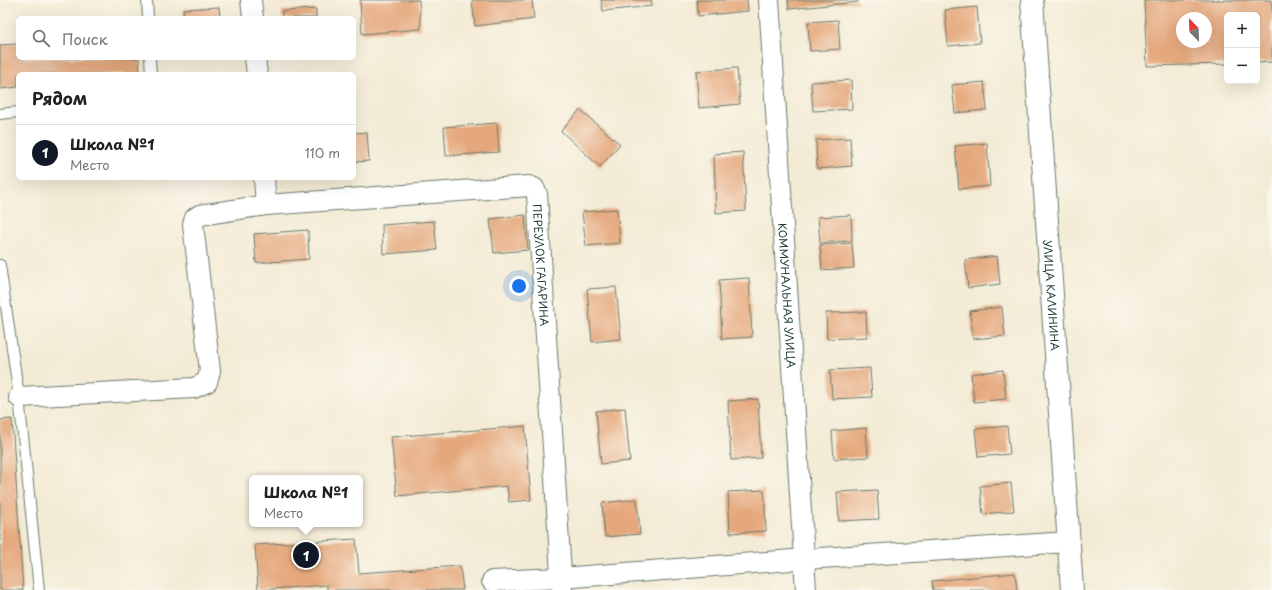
<!DOCTYPE html>
<html lang="ru">
<meta charset="utf-8">
<style>
:root{--surface:#fff;--page:#f2f2f2;--text:#202124;--muted:#757577;--line:#e0e0e0;--accent:#111827}
body{margin:0;font-family:"Playpen Sans",sans-serif;background:var(--page);color:var(--text)}
.controls{position:absolute;right:12px;top:12px;display:grid;overflow:hidden;border-radius:6px;box-shadow:0 4px 16px #0002}
.controls button{width:36px;height:36px;display:grid;place-items:center;padding:0;border:0;border-bottom:1px solid var(--line);background:var(--surface);color:var(--text);font:20px sans-serif}
.compass{position:absolute;left:1176px;top:12px;width:36px;height:36px;border-radius:50%;background:var(--surface);box-shadow:0 4px 16px #0002;rotate:337deg}
.you{position:absolute;left:519px;top:286px;width:14px;height:14px;margin:-10px;border:3px solid #fff;border-radius:50%;background:#1a73e8;box-shadow:0 0 0 6px #1a73e833}
.badge{display:grid;place-items:center;width:26px;height:26px;border-radius:50%;background:var(--accent);color:#fff;font-size:13px;font-weight:700}
.pin{position:absolute;translate:-50% -50%;border:2px solid #fff;box-shadow:0 1px 4px #0006}
.popup{position:absolute;left:249px;top:475px;width:114px;height:52px;box-sizing:border-box;display:grid;place-content:center;border-radius:6px;background:var(--surface);filter:drop-shadow(0 1px 3px #0005);font-size:13px;white-space:nowrap;color:var(--muted)}
.popup b{font-size:15px;color:var(--text)}
.popup::after{content:'';position:absolute;left:50%;top:100%;margin-left:-8px;border:8px solid transparent;border-top-color:var(--surface)}
.list{margin:0;padding:0;list-style:none}
h2{display:flex;justify-content:space-between;align-items:center;height:52px;margin:0;padding:0 16px;font-size:17px}
h2 small{font-size:13px;font-weight:400;color:var(--muted)}
.list li{display:grid;grid-template-columns:26px 1fr auto;gap:12px;align-items:center;box-sizing:border-box;height:56px;padding:0 16px;border-top:1px solid var(--line)}
.list b{display:block;font-size:15px;white-space:nowrap}
.list p{margin:0;font-size:13px;white-space:nowrap;color:var(--muted)}
.list em{font-size:13px;font-style:normal;color:var(--muted)}
.icon{flex:none;width:22px;height:22px;fill:none;stroke:currentColor;stroke-width:2;stroke-linecap:round;stroke-linejoin:round}
.map{position:relative;flex:none;width:1272px;height:590px;overflow:hidden}
.search{position:absolute;background:var(--surface);box-shadow:0 4px 16px #0002;left:16px;top:16px;width:340px;height:44px;display:flex;align-items:center;gap:10px;box-sizing:border-box;padding:0 14px;border-radius:6px;color:var(--muted);font-size:15px}
.panel{position:absolute;background:var(--surface);box-shadow:0 4px 16px #0002;left:16px;top:72px;width:340px;height:108px;border-radius:6px}
.map>svg:first-child{display:block}
</style>
<div class="map">
<svg width="1272" height="590" viewBox="0 0 1272 590">
<rect width="100%" height="100%" fill="#fbf7ec"/>
<filter id="ink" filterUnits="userSpaceOnUse"><feTurbulence type="fractalNoise" baseFrequency=".025" numOctaves="2"/><feDisplacementMap in="SourceGraphic" scale="8" xChannelSelector="R" yChannelSelector="G"/><feConvolveMatrix kernelMatrix="1 2 1 2 8 2 1 2 1" color-interpolation-filters="sRGB"/></filter>
<filter id="wash" filterUnits="userSpaceOnUse"><feTurbulence type="fractalNoise" baseFrequency=".012" numOctaves="4" result="noise"/><feDisplacementMap in="SourceGraphic" scale="16" xChannelSelector="R" yChannelSelector="G"/><feGaussianBlur stdDeviation="0.9" result="paint"/><feColorMatrix in="noise" values="0 0 0 0 0 0 0 0 0 0 0 0 0 0 0 0 0 1.4 0 .05"/><feComposite in="paint" operator="in"/></filter>
<g filter="url(#wash)">
<rect width="100%" height="100%" fill="#f3ebd5"/>
<g id="blocks">
<g fill="#e5a87d" fill-rule="evenodd">
<polygon points="360,0 419,0 421,29 362,34"/>
<polygon points="472,0 532,0 534,19 475,26"/>
<polygon points="601,0 651,0 652,6 603,11"/>
<polygon points="697,0 747,0 748,11 698,16"/>
<polygon points="788,0 858,0 858,2 789,9"/>
<path d="M1144,0H1271L1272,10V62L1257,63V15H1227V64L1147,66ZM1182,18H1206V42H1182Z"/>
<polygon points="219,7 220,18 184,18 183,9"/>
<polygon points="977,7 980,43 948,46 945,10"/>
<polygon points="316,9 316,18 282,18 282,11"/>
<polygon points="838,20 840,49 810,51 808,22"/>
<polygon points="18,44 18,58 139,58 140,74 18,74 18,87 0,89 0,45"/>
<polygon points="737,68 740,104 699,108 696,71"/>
<polygon points="851,80 852,109 813,111 811,82"/>
<polygon points="984,82 987,110 955,113 952,85"/>
<polygon points="580,110 620,144 600,167 561,131"/>
<polygon points="497,123 499,152 446,156 444,127"/>
<polygon points="367,132 369,161 354,162 354,133"/>
<polygon points="850,138 852,166 817,169 816,140"/>
<polygon points="987,143 990,186 959,189 955,146"/>
<polygon points="743,152 746,211 716,213 714,154"/>
<polygon points="617,209 620,243 586,246 582,212"/>
<polygon points="525,215 528,250 494,253 490,219"/>
<polygon points="851,215 852,241 820,243 818,217"/>
<polygon points="434,221 437,250 383,254 382,225"/>
<polygon points="308,230 309,259 256,263 254,234"/>
<polygon points="852,243 854,268 822,270 820,245"/>
<polygon points="997,256 1000,284 968,288 965,260"/>
<polygon points="749,278 752,337 722,339 719,280"/>
<polygon points="616,287 621,339 592,342 587,289"/>
<polygon points="1002,307 1005,336 973,339 970,311"/>
<polygon points="866,312 867,337 827,339 826,313"/>
<polygon points="870,368 872,397 832,399 830,370"/>
<polygon points="1003,370 1006,399 974,402 971,374"/>
<polygon points="758,399 761,458 731,460 728,401"/>
<polygon points="625,408 630,461 601,464 596,411"/>
<polygon points="12,419 23,590 0,590 0,420"/>
<polygon points="525,426 531,500 509,502 507,486 397,496 391,437"/>
<polygon points="1007,426 1010,454 978,457 975,429"/>
<polygon points="866,428 868,457 834,459 832,431"/>
<polygon points="1011,483 1014,511 983,514 980,486"/>
<polygon points="764,490 766,531 730,533 728,492"/>
<polygon points="877,490 879,519 839,521 837,492"/>
<polygon points="637,499 640,534 605,537 602,503"/>
<polygon points="356,539 359,573 460,566 463,590 327,590 327,585 258,590 255,545"/>
<polygon points="1015,573 1017,590 933,590 932,581"/>
</g>
</g>
</g>
<g filter="url(#ink)">
<use href="#blocks" fill-opacity="0" stroke="#697a6c" stroke-width="1"/>
<g fill="none" stroke-linecap="round" stroke-linejoin="round">
<defs>
<g id="service">
<polyline points="147,0 148,18"/>
<polyline points="150,58 151,74"/>
<polyline points="0,114 18,112"/>
<polyline points="0,265 19,397 39,590"/>
</g>
<g id="minor">
<polyline points="251,0 253,18"/>
<path id="s1" d="M769,0L806,590"/>
<polyline points="255,58 257,74"/>
<path id="s2" d="M264,178L266,205L529,186L534,188L537,194L562,590"/>
<polyline points="19,397 194,388 207,382 210,371 193,224 195,218 200,215 266,205"/>
<polyline points="492,581 561,578 804,559 1068,542"/>
</g>
<g id="tertiary">
<path id="s3" d="M1032,0L1072,590"/>
</g>
</defs>
<use href="#service" stroke="#697a6c" stroke-width="12"/>
<use href="#minor" stroke="#697a6c" stroke-width="22"/>
<use href="#tertiary" stroke="#697a6c" stroke-width="24"/>
<use href="#service" stroke="#fff" stroke-width="10"/>
<use href="#minor" stroke="#fff" stroke-width="20"/>
<use href="#tertiary" stroke="#fff" stroke-width="22"/>
</g>
</g>
<g text-anchor="middle" dominant-baseline="central" stroke-width="4" stroke-linejoin="round" paint-order="stroke">
<g font-size="11" fill="#1f3d34" stroke="#fbf7ec">
<text stroke="none"><textPath href="#s2" startOffset="374">ПЕРЕУЛОК ГАГАРИНА</textPath></text>
<text stroke="none"><textPath href="#s1" startOffset="296">КОММУНАЛЬНАЯ УЛИЦА</textPath></text>
<text stroke="none"><textPath href="#s3" startOffset="296">УЛИЦА КАЛИНИНА</textPath></text>
</g>
</g>
</svg>
<div class="controls">
<button>+</button>
<button>−</button>
</div>
<svg class="compass" viewBox="-18 -18 36 36"><path d="M0-13l5 13h-10z" fill="#e53935"/><path d="M0 13l5-13h-10z" fill="#757577"/></svg>
<div class="you"></div>
<div class="pin badge" style="left:306px;top:555px">1</div>
<div class="popup"><b>Школа №1</b>Место</div>
<div class="search"><svg class="icon" aria-label="search" viewBox="0 0 24 24"><circle cx="10" cy="10" r="6"/><path d="M15 15l6 6"/></svg>Поиск</div>
<section class="panel">
<h2>Рядом<small></small></h2>
<ul class="list">
<li><span class="badge">1</span><div><b>Школа №1</b><p>Место</p></div><em>110 m</em></li>
</ul>
</section>
</div>
